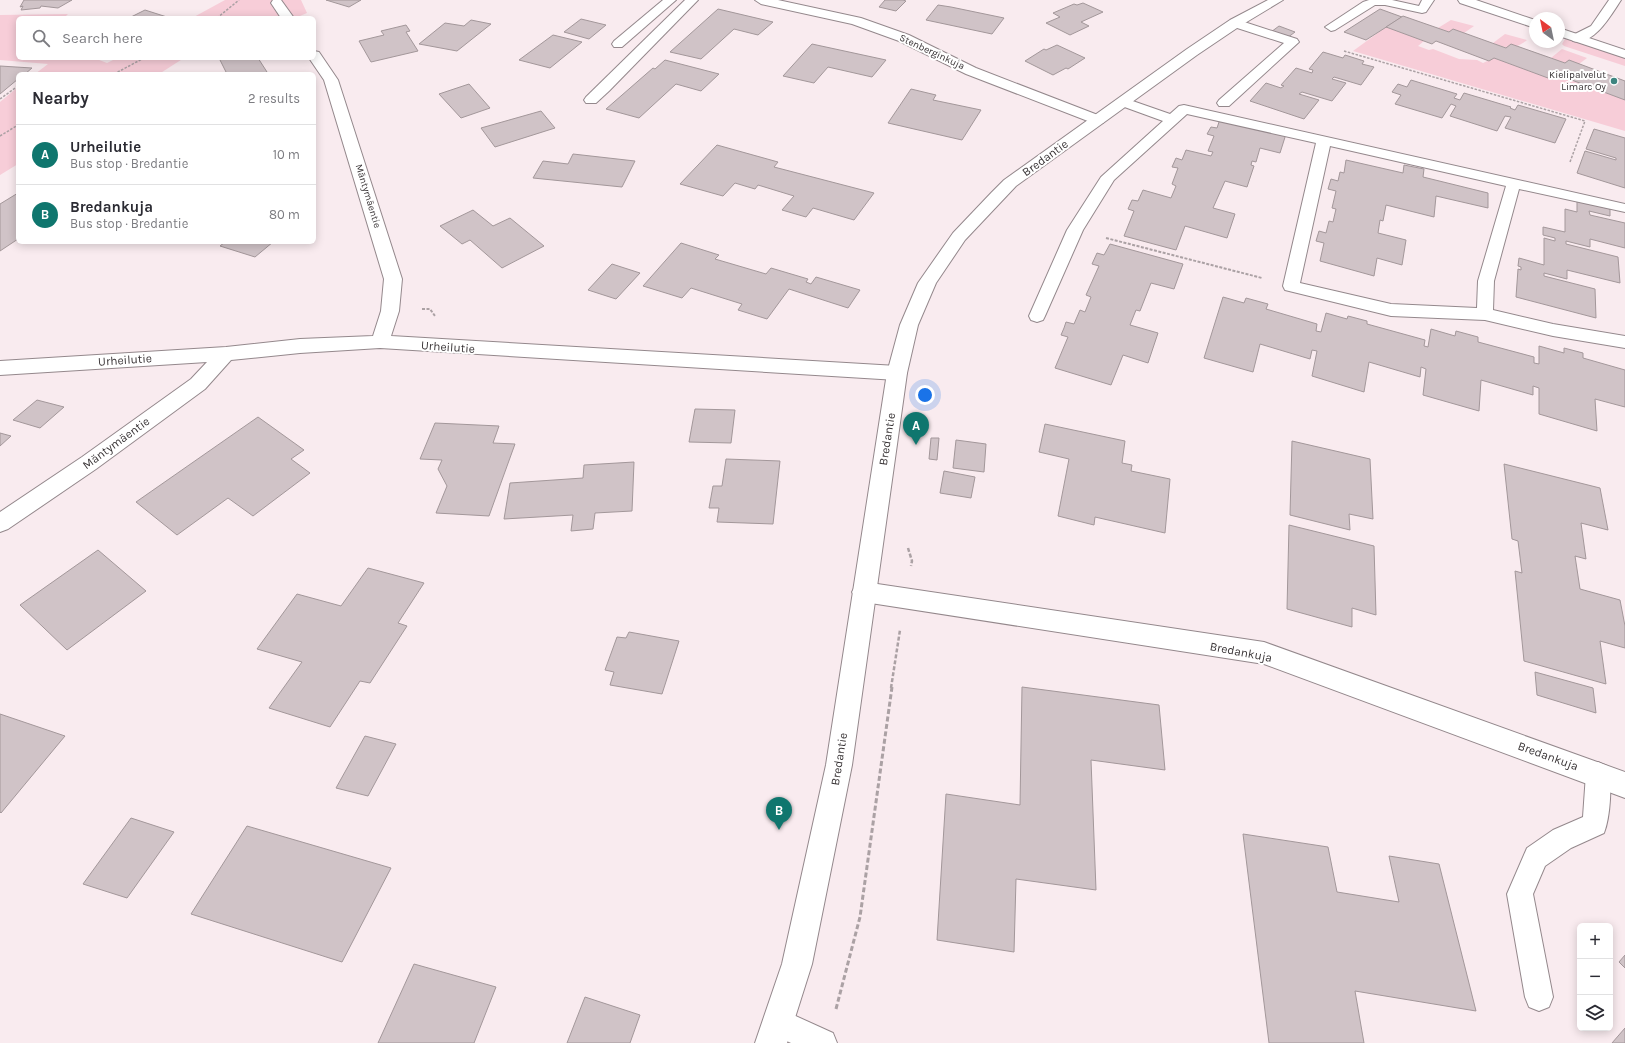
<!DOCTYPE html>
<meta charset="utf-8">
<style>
:root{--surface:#fff;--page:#f2f2f3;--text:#2b2b33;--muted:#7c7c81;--line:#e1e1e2;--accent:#0f766e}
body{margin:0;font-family:Karla,sans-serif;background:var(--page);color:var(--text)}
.controls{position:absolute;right:12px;bottom:12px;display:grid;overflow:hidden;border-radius:6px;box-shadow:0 2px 10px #0003}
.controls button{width:36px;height:36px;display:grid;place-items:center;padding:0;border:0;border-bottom:1px solid var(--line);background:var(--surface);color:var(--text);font:20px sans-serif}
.compass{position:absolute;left:1529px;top:12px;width:36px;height:36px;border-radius:50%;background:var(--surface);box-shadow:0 2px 10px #0003;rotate:327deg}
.you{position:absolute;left:925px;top:395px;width:14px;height:14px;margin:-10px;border:3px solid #fff;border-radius:50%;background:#1a73e8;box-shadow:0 0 0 6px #1a73e833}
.badge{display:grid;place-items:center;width:26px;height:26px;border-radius:50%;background:var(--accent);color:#fff;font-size:13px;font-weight:700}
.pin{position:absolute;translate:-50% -33px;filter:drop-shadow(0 1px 2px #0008)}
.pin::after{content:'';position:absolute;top:21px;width:14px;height:12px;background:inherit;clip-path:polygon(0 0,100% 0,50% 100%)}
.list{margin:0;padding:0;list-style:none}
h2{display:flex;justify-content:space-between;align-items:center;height:52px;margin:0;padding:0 16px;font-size:17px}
h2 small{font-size:13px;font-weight:400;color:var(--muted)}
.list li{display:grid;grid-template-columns:26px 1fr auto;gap:12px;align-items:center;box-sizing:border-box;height:60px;padding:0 16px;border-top:1px solid var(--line)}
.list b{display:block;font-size:15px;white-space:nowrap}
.list p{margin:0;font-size:13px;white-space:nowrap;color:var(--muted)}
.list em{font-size:13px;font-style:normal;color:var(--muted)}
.icon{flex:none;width:22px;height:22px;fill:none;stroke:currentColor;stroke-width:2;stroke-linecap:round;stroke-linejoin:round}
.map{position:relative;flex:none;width:1625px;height:1043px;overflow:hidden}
.search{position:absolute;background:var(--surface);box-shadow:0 2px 10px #0003;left:16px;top:16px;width:300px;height:44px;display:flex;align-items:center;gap:10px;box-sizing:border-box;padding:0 14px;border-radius:6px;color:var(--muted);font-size:15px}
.panel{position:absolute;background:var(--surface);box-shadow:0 2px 10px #0003;left:16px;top:72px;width:300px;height:172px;border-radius:6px}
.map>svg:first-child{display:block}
</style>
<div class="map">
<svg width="1625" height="1043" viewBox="0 0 1625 1043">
<rect width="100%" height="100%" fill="#f9ebef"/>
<g fill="#f7cdd8">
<polygon points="225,0 301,0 307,13 295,18 192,18"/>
<polygon points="68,14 64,18 18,18 18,58 94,58 107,63 117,58 184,58 159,74 35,74 48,64 0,60 0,15"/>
<polygon points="1451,20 1474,26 1464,33 1453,29 1449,32 1438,28"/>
<polygon points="1386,27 1424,41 1418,46 1429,50 1433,49 1459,59 1477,60 1483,63 1494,58 1548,78 1553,73 1625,100 1625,131 1353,51"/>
<path d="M1505,34L1527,40C1514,50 1508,49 1493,43Z"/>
<polygon points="1567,38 1625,57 1625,66 1564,46 1562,44 1565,39"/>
<polygon points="1562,49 1587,58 1579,64 1565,63 1551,58"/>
<polygon points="18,87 18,164 0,175 0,102"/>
</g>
<g fill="#d0c3c7" stroke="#a3979a">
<polygon points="24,0 72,0 58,8 41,6 40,8 21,10 23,6 20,7"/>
<polygon points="326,0 361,0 349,7"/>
<polygon points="885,0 903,0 906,1 896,11 879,7"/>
<polygon points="1083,3 1103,12 1081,22 1089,26 1070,35 1046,23 1060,17 1053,13 1074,4 1077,5"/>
<polygon points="938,5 951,7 1004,18 992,34 926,20"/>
<polygon points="718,9 773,22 758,35 734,29 701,59 670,52"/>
<polygon points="1380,9 1402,17 1366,40 1344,32"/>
<polygon points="145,10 170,18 129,18"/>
<polygon points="1403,16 1449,32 1453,29 1506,48 1511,44 1565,63 1569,60 1625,81 1625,100 1553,73 1548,78 1494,58 1489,61 1436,41 1432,44 1386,27"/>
<polygon points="581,19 606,25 589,39 564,32"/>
<polygon points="471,20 491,24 457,51 419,44 445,23 464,26"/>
<polygon points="406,25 410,31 406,32 418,51 371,62 359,41 384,35 381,31"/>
<polygon points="1279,26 1295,32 1287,38 1271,32"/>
<polygon points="553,35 582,42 550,68 519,60"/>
<polygon points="812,44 886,60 872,77 828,67 814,83 783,76"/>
<polygon points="1057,45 1085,58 1068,69 1066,68 1053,75 1025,61 1044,49 1046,50"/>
<polygon points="1323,52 1343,58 1345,55 1364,61 1362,64 1374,67 1361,85 1334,77 1332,79 1346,83 1332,101 1302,92 1299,94 1319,100 1304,119 1250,101 1266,83 1281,88 1284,86 1281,85 1296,68 1312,73 1313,70 1309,69"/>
<polygon points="219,58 258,58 267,72 261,74 227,74"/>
<polygon points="665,60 719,74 701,91 676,84 639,118 606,109 653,68 655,69"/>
<polygon points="0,66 32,68 25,74 18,74 18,79 0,94"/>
<polygon points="1411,80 1457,94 1454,98 1460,100 1464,93 1511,107 1510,108 1515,110 1518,105 1566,119 1555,143 1505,128 1511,117 1505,116 1497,131 1450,116 1456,106 1451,104 1442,118 1395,104 1401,95 1392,92 1398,84 1407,87"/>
<polygon points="469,84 490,108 461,118 439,94"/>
<polygon points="911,89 936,95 933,100 981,110 962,140 888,123"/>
<polygon points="541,111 555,128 495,147 481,128"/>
<polygon points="1220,119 1286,134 1280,153 1260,148 1256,162 1252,161 1251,165 1254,166 1247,187 1225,181 1213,208 1235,214 1227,238 1185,226 1176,250 1124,236 1134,211 1128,209 1132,200 1138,201 1143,190 1171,198 1176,186 1172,184 1178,168 1172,167 1176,158 1182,160 1186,150 1211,156 1213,152 1208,151 1214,136 1207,134 1211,127 1217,128"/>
<polygon points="1594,129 1625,138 1625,188 1577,173 1585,151 1616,160 1616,158 1586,149"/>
<polygon points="717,145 778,162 774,167 874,193 854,220 813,208 806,217 782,210 794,196 758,185 755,189 735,183 723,196 680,184"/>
<polygon points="573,154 635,161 622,187 533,178 543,161 568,164"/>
<polygon points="1346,160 1403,173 1404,165 1424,169 1423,177 1488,193 1488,208 1436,196 1434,217 1386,205 1383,221 1380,220 1378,233 1406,240 1402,265 1377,258 1374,276 1320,261 1324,243 1316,241 1319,231 1326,233 1329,221 1333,222 1336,209 1332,208 1336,191 1328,189 1331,179 1338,181 1340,172 1344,173"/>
<polygon points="18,193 18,239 0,251 0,204"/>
<polygon points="1577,201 1610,209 1610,216 1589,211 1590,215 1625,223 1625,248 1590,239 1590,247 1566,241 1566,244 1618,257 1620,283 1567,270 1567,279 1544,273 1544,276 1595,289 1596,318 1516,297 1518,269 1521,270 1521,267 1518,266 1519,258 1544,265 1544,238 1555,241 1555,238 1543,235 1543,227 1565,232 1565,209 1577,212"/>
<polygon points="473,210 493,226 510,218 544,246 502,268 470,240 462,244 440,226"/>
<polygon points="225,242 273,242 255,257 220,246"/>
<polygon points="681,243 719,255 715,259 766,274 771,268 808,279 806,282 811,284 816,277 860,290 848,308 789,289 767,319 738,310 742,304 691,288 682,298 643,286"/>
<polygon points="1110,244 1183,264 1174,289 1151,283 1140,311 1136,310 1130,325 1158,333 1148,363 1123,355 1111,385 1055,368 1068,337 1061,335 1064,328 1066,322 1074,324 1080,310 1085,312 1091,297 1086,295 1099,266 1092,264 1097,253 1104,255"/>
<polygon points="612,264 640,273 616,299 588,290"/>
<polygon points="1223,297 1244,303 1246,298 1268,304 1266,309 1317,324 1316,331 1321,332 1326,313 1347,319 1348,316 1367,321 1367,324 1425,340 1424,346 1428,347 1431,329 1455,336 1456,331 1478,337 1478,342 1534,357 1534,363 1539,364 1539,346 1564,353 1564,348 1583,353 1583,358 1625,370 1625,407 1595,399 1597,431 1539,414 1539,388 1533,386 1533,395 1481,380 1479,411 1423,395 1426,369 1421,367 1420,377 1369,362 1364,392 1312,376 1317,351 1312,350 1310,359 1260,344 1253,372 1204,358"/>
<polygon points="37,400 64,407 40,428 13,420"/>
<polygon points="695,409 735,410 731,443 689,442"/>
<polygon points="258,417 304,450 291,459 310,473 253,516 228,498 177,535 136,502"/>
<polygon points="435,423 499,426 493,443 515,444 489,516 436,513 447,486 438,469 442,460 420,459"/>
<polygon points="1045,424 1125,441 1122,463 1132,465 1131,471 1170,479 1165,533 1095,517 1094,525 1058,516 1069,459 1039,452"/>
<polygon points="0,433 11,436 0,446"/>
<polygon points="931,438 939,438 937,460 929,459"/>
<polygon points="956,440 986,444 984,472 953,468"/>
<polygon points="1292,441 1370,459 1373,519 1349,514 1350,530 1290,515"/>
<polygon points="726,459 780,461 773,524 717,522 719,508 709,508 713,486 722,486"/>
<polygon points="634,462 632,511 595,513 593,529 571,531 573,515 504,519 510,483 583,478 584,465"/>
<polygon points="1504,464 1600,488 1608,530 1581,523 1586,559 1575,556 1580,589 1620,600 1625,626 1625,648 1600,641 1606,684 1524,661 1515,571 1522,573 1518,541 1512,539"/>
<polygon points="944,471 975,477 971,498 940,493"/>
<polygon points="1289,525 1374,546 1376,615 1352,608 1352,627 1287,609"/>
<polygon points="98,550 146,591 67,650 20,605"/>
<polygon points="368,568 424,583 398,623 407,626 370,683 360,681 330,727 269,708 302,662 257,649 297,594 341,606"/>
<polygon points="629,632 679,641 662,694 610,685 614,672 605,670 617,637 626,638"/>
<polygon points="1535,672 1593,688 1596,713 1537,695"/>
<polygon points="1022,687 1159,705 1165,770 1091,760 1096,890 1016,879 1014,952 937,940 946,794 1020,805"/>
<polygon points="0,714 65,736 1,813 0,812"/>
<polygon points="365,736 396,744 368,796 336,788"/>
<polygon points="131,818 174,832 127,898 83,884"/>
<polygon points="247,826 391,868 342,962 191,914"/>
<polygon points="1243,834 1328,847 1337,892 1399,902 1389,856 1439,864 1476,1011 1355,991 1364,1043 1269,1043"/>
<polygon points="1625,955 1625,968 1619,962"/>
<polygon points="414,964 496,987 474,1043 378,1043"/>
<polygon points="585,997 640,1015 630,1043 567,1043"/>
<polygon points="1625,1028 1625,1043 1612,1043"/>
</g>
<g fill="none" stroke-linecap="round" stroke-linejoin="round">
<defs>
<g id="service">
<polygon points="663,0 676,0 622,47 614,47 612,44 614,41"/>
<polygon points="685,0 698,0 609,91 596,103 586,103 584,100 586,97"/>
<polygon points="1369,0 1392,0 1419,6 1422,0 1434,0 1426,12 1422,13 1385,5 1375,5 1335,30 1331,31 1325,27 1363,2"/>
<path d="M1609,0H1621C1611,15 1594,46 1573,41L1571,38L1573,35L1591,26Z"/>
<polygon points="1235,19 1297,39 1299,42 1229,106 1219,106 1217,103 1219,100 1284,43 1231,26 1229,23 1231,20"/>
<path d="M1124,98L1170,114L1179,106L1184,105L1625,204V212L1519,189L1494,281L1493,310L1553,324L1625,336V348L1553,336L1485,320L1391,316L1285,290L1283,286L1316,143L1187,114L1114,180L1083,230L1045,316L1043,320L1037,322L1031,320L1029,316L1067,230L1101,177L1163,121L1119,105L1117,102L1119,99ZM1330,146L1506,186L1478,281L1477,308L1391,304L1300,283Z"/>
<path d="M1598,762L1607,766C1613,781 1610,818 1604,833L1571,848L1545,866L1533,894L1553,997L1549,1007L1539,1011L1529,1007L1525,997L1507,894L1527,848L1553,830L1583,817L1586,774L1589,766Z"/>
<polygon points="778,1008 833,1033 837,1043 791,1043 768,1032 764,1022 768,1012"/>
</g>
<g id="minor">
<polygon points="273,0 281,0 294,18 281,18 271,3"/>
<polygon points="755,0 778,0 861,18 909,35 976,68 1103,117 1105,120 1103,123 1093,123 966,74 899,41 852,24 761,4"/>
<polygon points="1458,0 1476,0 1535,20 1535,28 1460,3"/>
<polygon points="1559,28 1625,50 1625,58 1559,36"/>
<polygon points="314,51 319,52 338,80 402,279 399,311 391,336 897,366 904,368 907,373 904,378 897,380 380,348 300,353 231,360 205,389 96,469 8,529 0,532 0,512 82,457 191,379 207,362 0,375 0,361 226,347 300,339 373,336 381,311 384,279 324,80 309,58 314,58"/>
<polygon points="864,582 1264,642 1625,772 1625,798 1264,664 864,602 856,599 852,592 856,585"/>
</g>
<polygon id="tertiary" points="1268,0 1283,0 1240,26 1197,55 1016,186 965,240 936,283 918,325 907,373 852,765 812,964 787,1043 755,1043 782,964 826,765 887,373 900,325 918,283 953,233 992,192 1004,180 1187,49 1230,20"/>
</defs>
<use href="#service" stroke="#94888c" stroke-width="2"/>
<use href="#minor" stroke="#94888c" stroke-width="2"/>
<use href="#tertiary" stroke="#94888c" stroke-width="2"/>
<g stroke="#aba1a4" stroke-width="1.5" stroke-dasharray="2.5 1.5" stroke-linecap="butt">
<polyline points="217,18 239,0"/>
<polyline points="1344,51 1585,121 1570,162"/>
<polyline points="114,74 144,58"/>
<polyline points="0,99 18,86"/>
<polyline points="0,136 18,125"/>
</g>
<g stroke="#aba1a4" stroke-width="2" stroke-dasharray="3 1.5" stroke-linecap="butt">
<polyline points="1106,238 1262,278"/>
<polyline points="422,309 430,309 435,316"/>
</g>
<g stroke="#aba1a4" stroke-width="2.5" stroke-dasharray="4 2" stroke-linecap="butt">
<polyline points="908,548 912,561 911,566"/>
<polyline points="891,688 900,630"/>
</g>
<polyline stroke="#aba1a4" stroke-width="3" stroke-dasharray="5 2.5" stroke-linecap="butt" points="836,1009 860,917 892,687"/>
<use href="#service" fill="#fff" fill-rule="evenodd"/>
<use href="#minor" fill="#fff" fill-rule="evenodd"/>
<use href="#tertiary" fill="#fff" fill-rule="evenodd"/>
</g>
<circle fill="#3d8580" stroke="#fff" stroke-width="1.5" cx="1614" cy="81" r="4"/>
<g text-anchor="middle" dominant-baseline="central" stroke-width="4" stroke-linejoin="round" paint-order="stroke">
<g font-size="10" fill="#393436" stroke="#fff">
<text transform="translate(932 52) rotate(25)">Stenberginkuja</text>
<text transform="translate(368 196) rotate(73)">Mäntymäentie</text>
</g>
<g font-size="10" fill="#393436" stroke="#fff" text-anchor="end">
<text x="1606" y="75">Kielipalvelut<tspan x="1606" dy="12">Limarc Oy</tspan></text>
</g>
<g font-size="12" fill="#393436" stroke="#fff">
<text transform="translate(1045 158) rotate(-36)">Bredantie</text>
<text transform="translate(448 347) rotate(4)">Urheilutie</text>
<text transform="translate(125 360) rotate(-4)">Urheilutie</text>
<text transform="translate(887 439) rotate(-81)">Bredantie</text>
<text transform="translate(116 443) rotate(-36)">Mäntymäentie</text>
<text transform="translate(1241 652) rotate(11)">Bredankuja</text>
<text transform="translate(1548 756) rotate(20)">Bredankuja</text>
<text transform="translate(839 759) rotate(-81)">Bredantie</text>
</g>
</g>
</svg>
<div class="controls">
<button>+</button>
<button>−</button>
<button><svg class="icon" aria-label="layers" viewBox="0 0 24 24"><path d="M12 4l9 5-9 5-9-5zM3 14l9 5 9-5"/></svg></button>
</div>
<svg class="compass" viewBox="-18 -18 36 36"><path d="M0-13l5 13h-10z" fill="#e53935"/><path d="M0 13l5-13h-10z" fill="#7c7c81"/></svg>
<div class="you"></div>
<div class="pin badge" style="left:916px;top:445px">A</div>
<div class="pin badge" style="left:779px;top:830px">B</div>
<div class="search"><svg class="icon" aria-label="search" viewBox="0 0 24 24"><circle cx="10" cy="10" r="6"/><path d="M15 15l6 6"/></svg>Search here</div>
<section class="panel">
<h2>Nearby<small>2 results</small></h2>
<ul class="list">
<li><span class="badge">A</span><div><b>Urheilutie</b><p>Bus stop · Bredantie</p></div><em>10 m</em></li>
<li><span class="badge">B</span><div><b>Bredankuja</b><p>Bus stop · Bredantie</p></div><em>80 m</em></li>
</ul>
</section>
</div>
